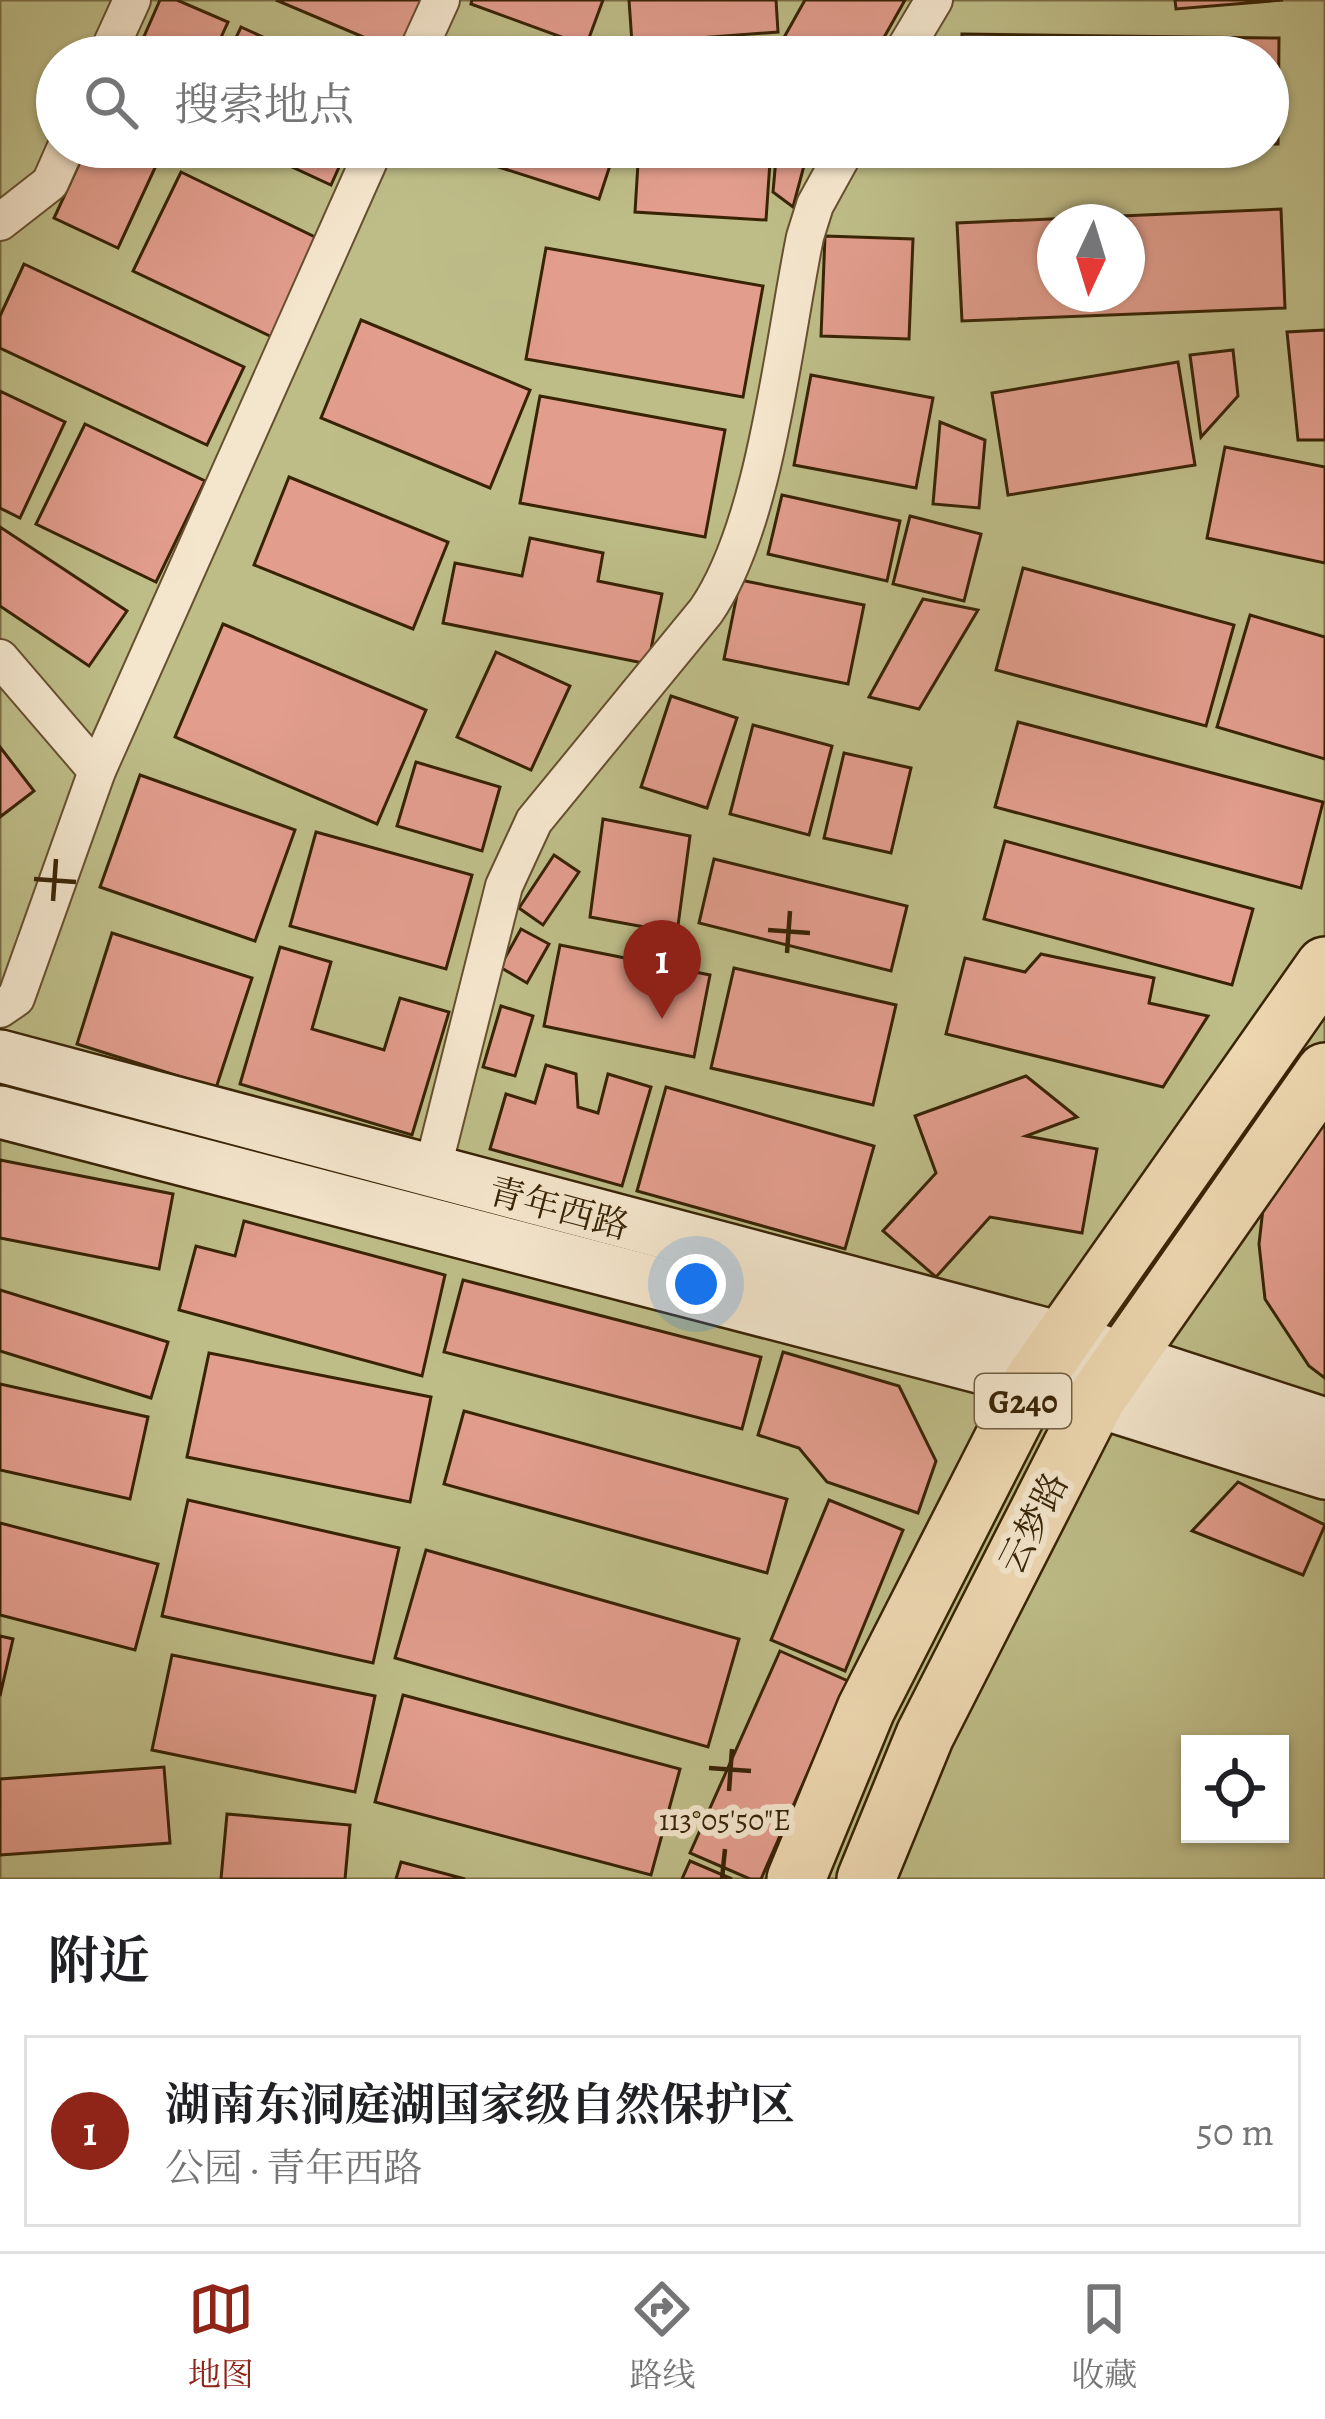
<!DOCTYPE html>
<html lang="zh">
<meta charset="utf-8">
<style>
:root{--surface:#fff;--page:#f6f6f6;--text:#202124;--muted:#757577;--line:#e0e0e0;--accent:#8f2418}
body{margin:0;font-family:Alegreya,"Noto Serif SC",serif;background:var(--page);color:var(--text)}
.controls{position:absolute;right:36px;bottom:36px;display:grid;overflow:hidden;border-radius:0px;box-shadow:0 3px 9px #0004}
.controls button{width:108px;height:108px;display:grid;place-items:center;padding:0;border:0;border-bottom:3px solid var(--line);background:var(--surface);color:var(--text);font:60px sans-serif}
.compass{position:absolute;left:1037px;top:204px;width:108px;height:108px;border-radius:50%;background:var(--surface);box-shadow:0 3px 9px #0004;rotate:184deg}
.you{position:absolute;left:696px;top:1284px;width:42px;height:42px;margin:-30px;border:9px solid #fff;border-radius:50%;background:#1a73e8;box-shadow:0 0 0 18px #1a73e833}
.badge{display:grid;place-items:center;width:78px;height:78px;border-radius:50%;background:var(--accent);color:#fff;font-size:39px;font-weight:700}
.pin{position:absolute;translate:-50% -99px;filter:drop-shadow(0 3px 6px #0008)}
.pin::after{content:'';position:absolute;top:63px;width:42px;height:36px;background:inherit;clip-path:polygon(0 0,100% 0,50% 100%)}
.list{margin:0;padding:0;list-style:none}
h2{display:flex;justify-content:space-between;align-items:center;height:156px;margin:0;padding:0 48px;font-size:51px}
h2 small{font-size:39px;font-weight:400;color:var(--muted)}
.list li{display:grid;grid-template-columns:78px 1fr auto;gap:36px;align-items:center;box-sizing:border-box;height:192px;margin:0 24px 24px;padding:0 24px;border:3px solid var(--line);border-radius:0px}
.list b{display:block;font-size:45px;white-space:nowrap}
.list p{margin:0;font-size:39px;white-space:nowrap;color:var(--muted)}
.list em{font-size:39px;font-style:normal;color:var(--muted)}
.icon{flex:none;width:66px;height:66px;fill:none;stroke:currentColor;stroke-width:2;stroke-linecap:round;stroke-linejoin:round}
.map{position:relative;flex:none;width:1325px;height:1879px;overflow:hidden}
.search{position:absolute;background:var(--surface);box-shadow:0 3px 9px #0004;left:36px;right:36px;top:36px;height:132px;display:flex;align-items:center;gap:30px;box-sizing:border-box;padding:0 42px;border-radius:66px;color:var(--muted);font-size:45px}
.sheet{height:372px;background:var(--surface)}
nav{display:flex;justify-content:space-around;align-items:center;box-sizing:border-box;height:168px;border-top:3px solid var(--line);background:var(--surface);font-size:33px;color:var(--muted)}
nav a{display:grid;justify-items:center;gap:6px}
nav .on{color:var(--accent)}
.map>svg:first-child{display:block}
</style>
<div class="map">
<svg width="1325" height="1879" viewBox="0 0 1325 1879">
<rect width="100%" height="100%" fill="#eed8b2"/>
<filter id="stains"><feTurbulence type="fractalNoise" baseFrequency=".00167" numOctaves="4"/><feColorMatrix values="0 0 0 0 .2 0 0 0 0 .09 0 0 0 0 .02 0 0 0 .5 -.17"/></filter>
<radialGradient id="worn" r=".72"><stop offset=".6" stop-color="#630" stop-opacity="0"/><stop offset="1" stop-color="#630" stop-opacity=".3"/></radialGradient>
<path fill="#bebd88" stroke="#7b7046" stroke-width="3" fill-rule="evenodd" d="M0,0H1325V1879H0ZM57,57H1268V147H57ZM1055,222H1127V294H1055ZM1190,1744H1280V1834H1190Z"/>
<g fill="#e29d8d" stroke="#382305" stroke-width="3" fill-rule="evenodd">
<polygon points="160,0 177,0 228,22 212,57 135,57"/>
<polygon points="276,0 424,0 401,53"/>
<polygon points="472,0 603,0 586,46 471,4"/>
<polygon points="629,0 776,0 778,32 632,43"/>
<polygon points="805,0 905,0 873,57 773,57"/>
<polygon points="1175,0 1283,0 1176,9"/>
<polygon points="241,27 306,57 227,57"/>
<polygon points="962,34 1279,38 1278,144 1268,144 1268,57 962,57"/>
<polygon points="87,147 138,147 160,157 118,248 54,218"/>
<polygon points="249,147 348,147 331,185"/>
<polygon points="436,147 616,147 599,199"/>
<polygon points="639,147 771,147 766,220 635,212"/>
<polygon points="777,147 809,147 793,207 773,192"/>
<polygon points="181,172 319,239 272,337 133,271"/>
<path d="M1281,209L1285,308L962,321L957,223ZM1055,222H1127V294H1055Z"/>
<polygon points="825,236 913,239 909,339 821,336"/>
<polygon points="546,248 763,286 743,397 526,359"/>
<polygon points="24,264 244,367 207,445 0,348 0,316"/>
<polygon points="361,320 530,390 490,488 321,418"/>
<polygon points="1325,330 1325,440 1298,440 1287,332"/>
<polygon points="1233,350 1238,396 1201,437 1190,355"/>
<polygon points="1178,362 1195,465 1008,495 992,393"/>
<polygon points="811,375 933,398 916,488 794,465"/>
<polygon points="0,391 65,422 20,518 0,508"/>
<polygon points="540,396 725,430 705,537 520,503"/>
<polygon points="940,422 985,440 979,508 933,504"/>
<polygon points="85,424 205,481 156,582 36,524"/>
<polygon points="1225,447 1325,467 1325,563 1207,538"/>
<polygon points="289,477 448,542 413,629 254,565"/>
<polygon points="782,495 900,521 887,581 768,554"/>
<polygon points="910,516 981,534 964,601 893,584"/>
<polygon points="0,527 127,611 89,666 0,606"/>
<polygon points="530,538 603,553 598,581 662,594 648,664 443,623 455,563 522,576"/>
<polygon points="1023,568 1234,625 1206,726 996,670"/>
<polygon points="740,580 864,605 848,684 724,659"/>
<polygon points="923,599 978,610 919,709 869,697"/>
<polygon points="1250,615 1325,637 1325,759 1217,727"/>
<polygon points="223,624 426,710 377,824 175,737"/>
<polygon points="496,652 570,686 531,770 457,737"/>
<polygon points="671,696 737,718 707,808 641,787"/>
<polygon points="1018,722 1323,802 1301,888 995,807"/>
<polygon points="753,725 832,746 809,835 730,814"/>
<polygon points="0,747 34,791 0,817"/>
<polygon points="844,753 911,768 891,853 824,838"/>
<polygon points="416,762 500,787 482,851 397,826"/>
<polygon points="140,775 295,830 255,941 100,887"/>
<polygon points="603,819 690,836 677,933 590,917"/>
<polygon points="316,832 472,875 446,969 290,926"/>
<polygon points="1005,841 1253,909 1232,985 984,919"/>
<polygon points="554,855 579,872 543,925 519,908"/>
<polygon points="714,859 907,906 891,971 699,923"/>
<polygon points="521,929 549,944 527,983 500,967"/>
<polygon points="112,933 252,978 216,1088 77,1044"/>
<polygon points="560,945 710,975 694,1057 544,1026"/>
<polygon points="280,947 331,962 312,1029 384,1050 400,998 449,1012 412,1135 240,1084"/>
<polygon points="1041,954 1154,978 1149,1003 1208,1016 1163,1087 946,1034 965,958 1025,972"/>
<polygon points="734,968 896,1005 873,1105 711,1068"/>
<polygon points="501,1006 533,1016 515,1076 483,1067"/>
<polygon points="546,1065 576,1074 578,1107 598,1113 608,1074 651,1087 622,1186 490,1149 506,1094 535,1103"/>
<polygon points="1026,1076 1077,1117 1026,1136 1097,1149 1082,1233 990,1217 936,1277 883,1231 936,1173 915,1116"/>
<polygon points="666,1087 874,1146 845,1249 637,1191"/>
<polygon points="1325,1102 1325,1378 1309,1366 1265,1299 1259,1244 1266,1182"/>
<polygon points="0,1160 173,1194 159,1269 0,1238"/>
<polygon points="244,1221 445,1275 422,1376 179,1310 196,1246 235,1256"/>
<polygon points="463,1280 761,1357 742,1429 444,1352"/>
<polygon points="0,1290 168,1342 151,1398 0,1351"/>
<polygon points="783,1352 899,1386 936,1461 918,1513 827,1482 799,1448 758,1435"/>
<polygon points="209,1353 431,1397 410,1502 187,1457"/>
<polygon points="0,1384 148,1417 130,1499 0,1470"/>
<polygon points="464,1411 787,1499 767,1573 444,1484"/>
<polygon points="1238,1482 1325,1525 1303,1575 1192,1531"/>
<polygon points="188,1500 399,1548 373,1663 162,1616"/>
<polygon points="829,1500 903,1530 845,1671 771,1640"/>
<polygon points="0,1523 158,1564 135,1650 0,1615"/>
<polygon points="426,1550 739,1639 708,1747 395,1658"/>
<polygon points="0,1636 13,1639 0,1696"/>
<polygon points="780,1651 848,1681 761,1879 750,1879 690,1853"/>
<polygon points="172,1655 375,1696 355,1792 152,1750"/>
<polygon points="403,1695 680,1769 651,1875 375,1802"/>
<polygon points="164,1767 170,1843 0,1855 0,1779"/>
<polygon points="227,1814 350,1825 345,1879 221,1879"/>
<polygon points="690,1861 732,1879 682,1879"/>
<polygon points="401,1862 465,1879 396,1879"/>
</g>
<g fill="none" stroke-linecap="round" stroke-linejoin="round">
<defs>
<g id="minor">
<polyline points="106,57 132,0"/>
<polyline points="415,57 441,0"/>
<polyline points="900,57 934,0"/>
<polyline points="0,222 50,183 66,147"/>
<polyline points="0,658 97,771"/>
<polyline points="0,1009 16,998 97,771 375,147"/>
<path d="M431,1175L504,886L534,821L706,611C766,524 783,344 805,237L815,205L847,147"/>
</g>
<g id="secondary">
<polyline points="0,1056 1064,1339 1325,1424"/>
<polyline points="0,1112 1033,1381 1325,1473"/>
</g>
<g id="primary">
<polyline points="796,1879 866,1709 1033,1381 1325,966"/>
<polyline points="866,1879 925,1735 1096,1399 1325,1072"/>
</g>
</defs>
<use href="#minor" stroke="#665030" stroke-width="40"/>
<use href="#secondary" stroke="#382305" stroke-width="56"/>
<use href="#primary" stroke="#382305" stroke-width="62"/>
<use href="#minor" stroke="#f4e6cd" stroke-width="36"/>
<use href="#secondary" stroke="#f4e6cd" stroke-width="51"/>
<use href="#primary" stroke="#eed8b2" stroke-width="57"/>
</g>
<path fill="none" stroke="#382305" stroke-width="4.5" d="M34,879L76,882M53,901L56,859M768,930L810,933M787,953L790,911M709,1768L751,1771M729,1791L732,1749M722,1879L725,1849"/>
<g text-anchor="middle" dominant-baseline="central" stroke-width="12" stroke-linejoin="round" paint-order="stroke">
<rect fill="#f4e6cd" stroke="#705e41" stroke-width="3" x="975" y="1374" width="96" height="54" rx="9"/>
<g font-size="33" font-weight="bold" fill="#382305">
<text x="1023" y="1401">G240</text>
</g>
<g font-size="36" fill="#382305" stroke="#f4e6cd">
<text transform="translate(559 1208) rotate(15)">青年西路</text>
<text transform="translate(1033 1523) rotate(-63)">云梦路</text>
</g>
</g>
<g font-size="30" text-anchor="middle" fill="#382305" stroke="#f4e6cd" stroke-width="12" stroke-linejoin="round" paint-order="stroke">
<text x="725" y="1830">113°05'50"E</text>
</g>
<rect width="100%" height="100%" filter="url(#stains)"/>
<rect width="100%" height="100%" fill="url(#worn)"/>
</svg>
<div class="controls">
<button><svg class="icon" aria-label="locate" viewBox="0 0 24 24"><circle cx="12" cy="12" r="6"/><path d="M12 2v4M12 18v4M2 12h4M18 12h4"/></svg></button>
</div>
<svg class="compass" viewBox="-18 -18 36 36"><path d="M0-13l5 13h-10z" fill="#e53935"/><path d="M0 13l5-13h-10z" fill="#757577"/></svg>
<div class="you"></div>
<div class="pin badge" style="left:662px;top:1019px">1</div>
<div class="search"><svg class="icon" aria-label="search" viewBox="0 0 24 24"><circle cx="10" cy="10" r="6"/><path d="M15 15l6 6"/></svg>搜索地点</div>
</div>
<section class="sheet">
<h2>附近<small></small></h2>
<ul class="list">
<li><span class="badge">1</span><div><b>湖南东洞庭湖国家级自然保护区</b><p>公园 · 青年西路</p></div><em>50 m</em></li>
</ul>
</section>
<nav>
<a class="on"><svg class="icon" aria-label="map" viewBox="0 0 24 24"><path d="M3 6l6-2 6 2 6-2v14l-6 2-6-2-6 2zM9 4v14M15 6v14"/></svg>地图</a>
<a><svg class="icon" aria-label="directions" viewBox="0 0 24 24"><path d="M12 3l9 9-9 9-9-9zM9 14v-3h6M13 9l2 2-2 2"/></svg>路线</a>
<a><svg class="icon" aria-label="saved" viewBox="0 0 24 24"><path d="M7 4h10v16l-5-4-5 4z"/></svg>收藏</a>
</nav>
